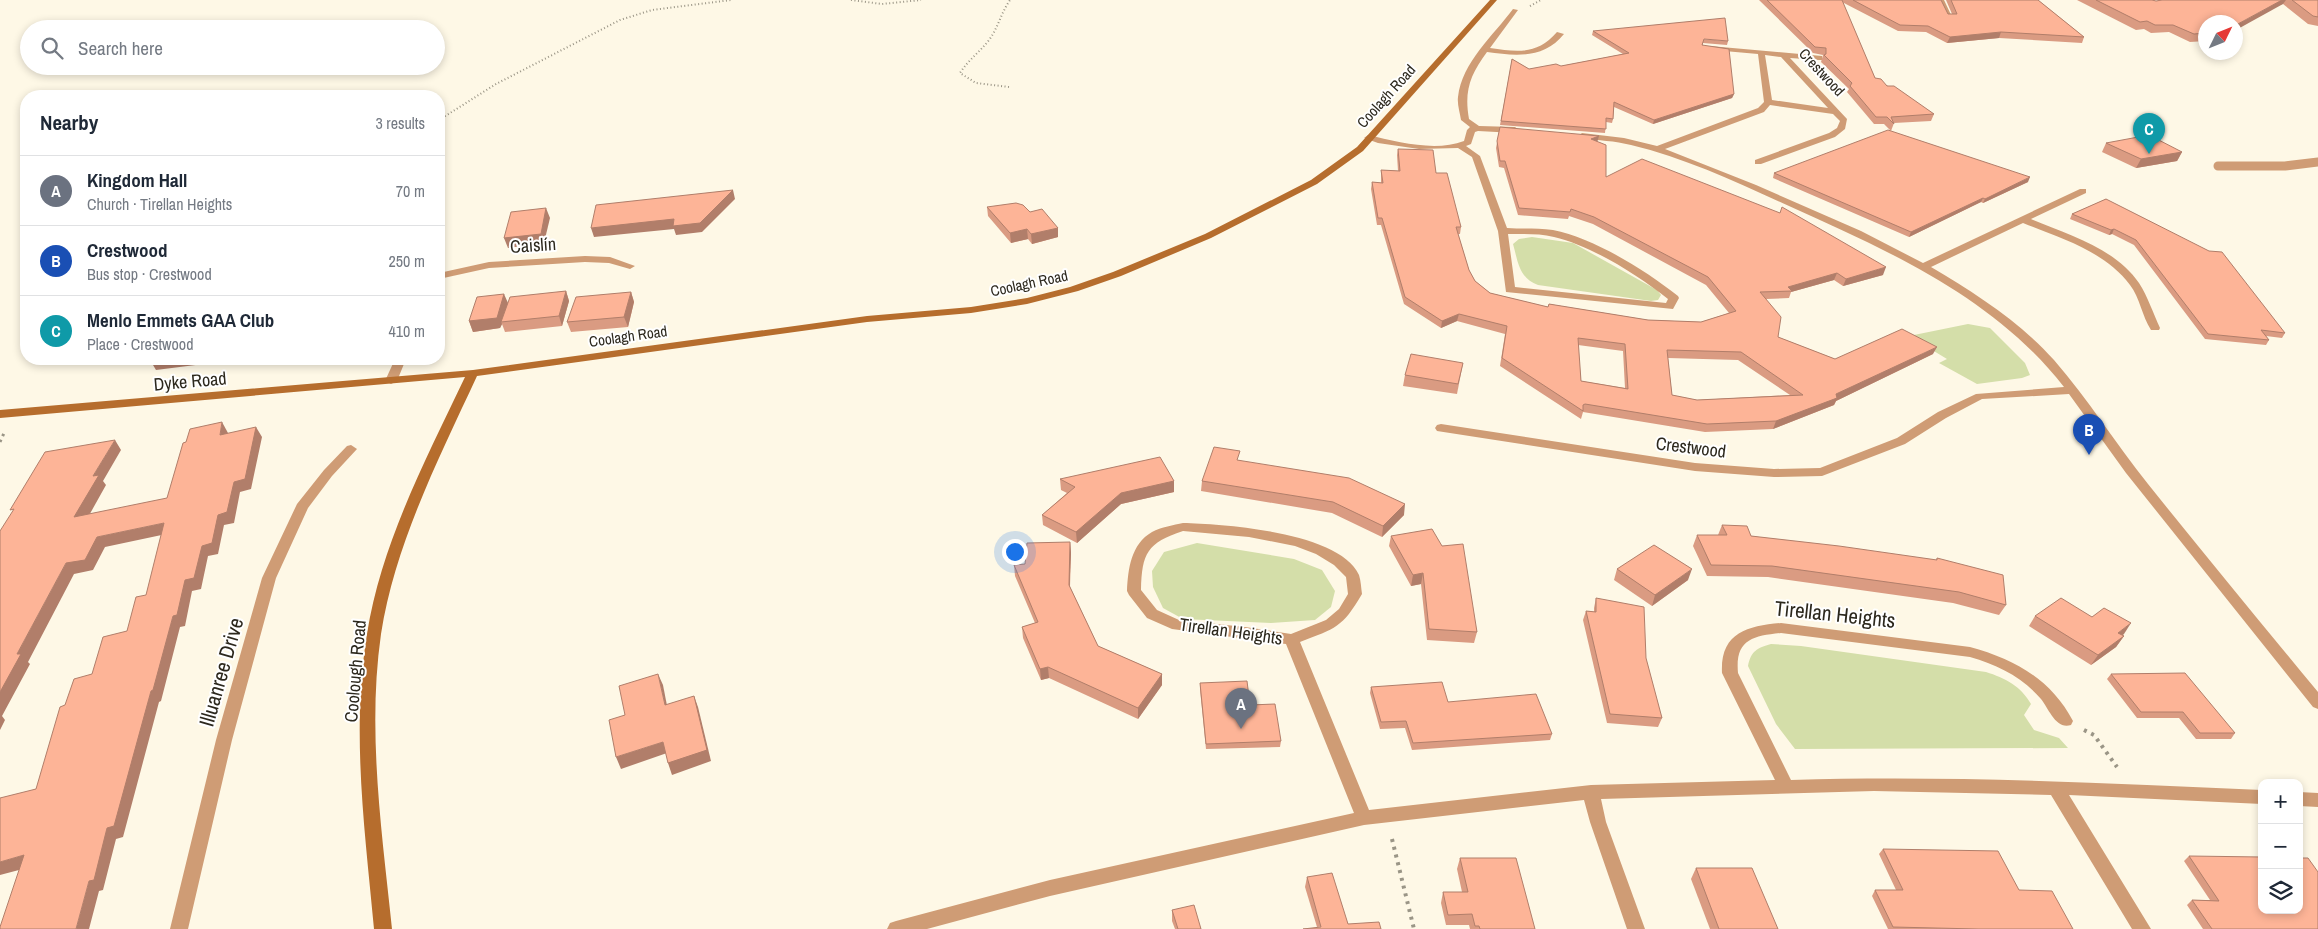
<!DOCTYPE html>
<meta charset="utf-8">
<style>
:root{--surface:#fff;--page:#f6f6f7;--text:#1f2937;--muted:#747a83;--line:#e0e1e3;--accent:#1a73e8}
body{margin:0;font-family:"Archivo Narrow",sans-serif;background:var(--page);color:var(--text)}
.controls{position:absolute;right:15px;bottom:15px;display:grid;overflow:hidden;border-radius:10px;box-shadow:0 2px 8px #0003}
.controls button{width:45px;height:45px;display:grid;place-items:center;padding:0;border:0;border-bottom:1px solid var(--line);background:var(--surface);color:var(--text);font:25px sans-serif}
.compass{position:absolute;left:2198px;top:15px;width:45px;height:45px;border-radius:50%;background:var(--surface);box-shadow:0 2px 8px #0003;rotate:47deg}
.you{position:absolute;left:1014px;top:551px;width:18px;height:18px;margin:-12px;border:4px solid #fff;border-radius:50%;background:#1a73e8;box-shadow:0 0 0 8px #1a73e833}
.badge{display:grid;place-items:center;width:32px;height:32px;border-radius:50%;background:var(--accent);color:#fff;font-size:16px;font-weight:700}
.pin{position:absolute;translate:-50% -41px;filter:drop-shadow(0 1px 2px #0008)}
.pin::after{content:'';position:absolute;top:26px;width:18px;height:15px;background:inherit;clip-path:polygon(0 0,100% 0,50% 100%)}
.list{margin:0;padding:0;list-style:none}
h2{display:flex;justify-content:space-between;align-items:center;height:65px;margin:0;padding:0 20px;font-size:21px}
h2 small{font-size:16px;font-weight:400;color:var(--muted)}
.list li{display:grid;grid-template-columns:32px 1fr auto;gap:15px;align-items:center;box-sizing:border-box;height:70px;padding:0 20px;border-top:1px solid var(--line)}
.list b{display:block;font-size:19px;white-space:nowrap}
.list p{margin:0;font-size:16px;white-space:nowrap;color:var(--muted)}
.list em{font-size:16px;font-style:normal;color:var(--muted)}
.icon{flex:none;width:28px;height:28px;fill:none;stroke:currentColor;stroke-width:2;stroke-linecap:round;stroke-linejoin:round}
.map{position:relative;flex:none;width:2318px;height:929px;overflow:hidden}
.search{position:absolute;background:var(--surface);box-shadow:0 2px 8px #0003;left:20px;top:20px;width:425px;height:55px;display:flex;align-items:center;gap:12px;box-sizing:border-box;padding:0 18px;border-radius:28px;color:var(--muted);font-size:19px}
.panel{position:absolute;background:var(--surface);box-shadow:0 2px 8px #0003;left:20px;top:90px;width:425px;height:275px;border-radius:20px}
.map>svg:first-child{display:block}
</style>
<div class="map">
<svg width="2318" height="929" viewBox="0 0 2318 929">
<rect width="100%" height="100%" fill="#fef8e6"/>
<g fill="#d4dea9">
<path d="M1532,237L1573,243L1657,290L1661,295L1658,300L1651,301L1538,285C1519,278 1518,262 1513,244L1519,239Z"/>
<polygon points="1968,324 1990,328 2025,363 2030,375 2022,378 1977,384 1939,363 1947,359 1909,336"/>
<polygon points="1197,543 1294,559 1322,570 1335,591 1331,607 1315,620 1271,623 1183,619 1163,608 1153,587 1152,571 1164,552"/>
<path d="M1771,644L1801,646L1986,672C2005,678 2021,686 2031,704L2024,715L2034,730L2059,738L2068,748L1795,749L1776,724L1748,666C1751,651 1757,648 1771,644Z"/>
</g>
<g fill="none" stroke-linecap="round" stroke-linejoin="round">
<g stroke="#9a9586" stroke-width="2" stroke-dasharray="1 2.5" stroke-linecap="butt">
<polyline points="851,0 882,4 921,0"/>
<polyline points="1530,6 1541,0"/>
<path d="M1009,87L976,83L960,73C969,59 980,52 989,40C998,28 1001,13 1010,0"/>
<polyline points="439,120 496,84 620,20 652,10 731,0"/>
</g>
<polyline stroke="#9a9586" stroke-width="3" stroke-dasharray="2.5 4" stroke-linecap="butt" points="0,442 4,433"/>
<g stroke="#9a9586" stroke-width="4" stroke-dasharray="3 5" stroke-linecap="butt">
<polyline points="2084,730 2094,735 2117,767"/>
<polyline points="1392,839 1414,929"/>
</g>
<polyline stroke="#cf9c75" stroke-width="9" points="2218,166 2285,166 2318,162"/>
<g fill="#cf9c75" fill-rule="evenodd">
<polygon points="1938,0 1944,0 1953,19 1947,19"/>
<path d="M1513,9L1518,10L1490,48C1518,52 1537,55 1557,32L1564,34C1544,59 1516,56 1487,52C1470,75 1464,91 1469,119L1479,126L1515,127L1519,130L1515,133L1478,131L1475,132L1471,144L1466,146L1480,156L1507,228C1522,229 1538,228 1553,230C1594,238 1645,270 1678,296L1679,298L1673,309L1506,292L1498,231L1472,157L1458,148L1419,149L1378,143L1364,138L1368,135C1398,142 1435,152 1464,141L1467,130L1470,127L1461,120C1460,113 1457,104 1458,97C1462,62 1493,36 1513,9ZM1508,234C1523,234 1539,233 1554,237C1592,246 1638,275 1668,299L1666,303L1515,287Z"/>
<path d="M1710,46L1822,56V60H1819L1790,58L1847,119L1845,129L1835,137L1761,164H1755V160L1829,133L1837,128L1840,121L1833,114L1770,105L1764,112L1665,149L1756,185L1861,231L1923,263L2080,189H2086V193L2031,219C2069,235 2115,248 2139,283C2148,297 2153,313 2160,328L2159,330H2151C2142,316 2140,298 2130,285C2105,251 2060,238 2023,223L1931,267C1975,293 2020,322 2054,360C2088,399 2116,444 2148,484C2204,554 2261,623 2318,692V709L2313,707L2126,473L2069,394L1982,399L1946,418L1905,444L1822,476L1774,477L1695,471L1437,431L1435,428L1437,425L1441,424L1695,463L1774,469L1820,468L1897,438L1938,412L1976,394L2064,387C1995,298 1889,251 1789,206C1738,183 1686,158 1631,145C1615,141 1598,140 1582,139L1578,136L1582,133L1624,138L1657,146L1758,108L1764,102L1758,54L1713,50H1710ZM1765,55L1781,57L1828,108L1772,100Z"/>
<polygon points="585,256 610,257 635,266 630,269 609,263 585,262 489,268 439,279 439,273 489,262"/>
<polygon points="395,359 406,359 397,381 391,384 385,381"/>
<polygon points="351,445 357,449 332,476 308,508 276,578 232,740 188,929 170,929 216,740 262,578 297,504 324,470 347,446"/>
<path d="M1183,523C1224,524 1340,532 1359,575C1361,581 1361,588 1362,594C1342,628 1336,628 1300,642L1369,810L1591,785L1775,780L1722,673C1720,633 1747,626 1781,623L1970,647C2014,659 2051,679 2073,721L2071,725C2056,730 2049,709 2041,699C2022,677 1998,665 1970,657L1781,633C1752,636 1735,640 1738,673L1791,780C1948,775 2105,783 2262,790V804L2069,795L2151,929H2132L2051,795L1874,791L1601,799L1606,822L1645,929H1627L1590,822L1584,800L1364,825L1050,896L927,929H887L890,923L896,921L1050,880L1354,813L1286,644L1172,629L1147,618L1129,595L1127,591C1128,569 1131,544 1152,532C1161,527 1174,525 1183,523ZM1183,531L1249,537L1295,546L1316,554L1334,565L1346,577L1348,594L1339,609L1326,620L1291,634L1245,627L1179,620L1157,610L1141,590C1142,553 1147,543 1183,531Z"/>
<polygon points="2299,792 2318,793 2318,807 2299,806"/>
</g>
<path fill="#b66d2d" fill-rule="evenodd" d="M1490,0H1497L1363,151L1317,184L1211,238L1121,276L1078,291L1027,304L971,313L867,322L477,376C439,458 395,544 381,634C367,732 382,832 392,929H374C365,831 351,732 367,634C381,544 426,459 465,377L0,418V410L473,370L867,316L971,307L1027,298L1070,287L1113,272L1205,234L1311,180L1357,147Z"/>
</g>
<g fill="#da9b82" fill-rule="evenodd">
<polygon points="1759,0 1941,0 1948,14 1952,14 1946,0 2038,0 2084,37 2082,43 1999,38 1947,43 1926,32 1898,31 1842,2 1875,78 1934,114 1931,121 1894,123 1891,131 1884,124 1874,124 1847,92 1849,89 1821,62 1823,55 1813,53"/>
<polygon points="2077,0 2152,0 2156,1 2162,0 2318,0 2318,26 2308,24 2283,4 2206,22 2206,41 2190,42 2169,32 2151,33 2144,29 2136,30"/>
<polygon points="1593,31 1728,41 1727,45 1703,43 1703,45 1734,94 1732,98 1653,124 1614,107 1613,119 1612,123 1606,122 1605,133 1500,125 1512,59 1529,69 1561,66 1623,54 1592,35"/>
<path d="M1500,127L1598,142L1606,177L1883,275L1843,286L1834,280L1791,292L1789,298L1766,299L1778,337L1835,359L1933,354L1836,401L1834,405L1773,429L1705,432L1583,412L1581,419L1500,366L1505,334L1457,321L1441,328L1404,304L1381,225H1377L1371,189L1372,182L1381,183V170L1398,171L1397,155L1398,149L1436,173L1461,227L1460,234H1458L1469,270L1475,281L1490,293L1548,307L1549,304L1648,320L1701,322L1729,313L1706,285L1593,224L1569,216L1568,219L1518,215L1504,168L1499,167L1496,148ZM1578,345L1623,351L1625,388L1581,381ZM1668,358L1738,360L1790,395L1697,400L1672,395Z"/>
<polygon points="2106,143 2182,152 2177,161 2136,168 2102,152"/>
<polygon points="1774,173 2028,182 1983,203 1981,202 1909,237 1773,178"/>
<polygon points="2106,199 2285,333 2282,338 2266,336 2269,340 2266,345 2205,339 2134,245 2112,234 2109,235 2070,219 2072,214"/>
<polygon points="987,207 1030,212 1058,228 1058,237 1032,244 1028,239 1011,243 988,216"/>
<polygon points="566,291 569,301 562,326 505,332 502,324 500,328 473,332 469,321 508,303"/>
<polygon points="631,292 634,302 628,327 571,332 567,322"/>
<polygon points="1463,363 1457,394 1403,386 1405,375"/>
<polygon points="1239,460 1404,515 1382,537 1332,513 1201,491 1202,481"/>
<polygon points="1060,479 1174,481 1174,492 1121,504 1077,543 1043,525 1042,515 1067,493 1061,490"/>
<polygon points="1722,525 1751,536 1936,560 1937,558 2006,605 1999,615 1953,603 1768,577 1707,576 1693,546 1697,535 1718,535"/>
<polygon points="1391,536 1442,546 1477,632 1474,643 1427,640 1421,584 1411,586 1389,546"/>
<polygon points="1070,542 1071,553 1070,587 1098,646 1162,674 1162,685 1138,719 1049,678 1041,680 1023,638 1022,627 1035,623 1015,576 1014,565 1025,564"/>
<polygon points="1617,569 1688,580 1652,606 1614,580"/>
<polygon points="1596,598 1662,718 1658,727 1607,723 1583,620 1586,611 1594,612 1594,608"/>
<polygon points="2035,616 2092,617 2124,634 2122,635 2124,636 2116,647 2091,665 2029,626"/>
<polygon points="2111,674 2235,733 2231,739 2196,739 2179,718 2137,718 2107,679"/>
<polygon points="1200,683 1250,705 1281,741 1280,747 1206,749 1200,689"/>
<polygon points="1371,687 1448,702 1552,734 1550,740 1412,750 1405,728 1380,729 1370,693"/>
<polygon points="1883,849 2019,890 2073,929 1888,929 1872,896 1875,890 1896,890 1879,854"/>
<polygon points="2189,856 2318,929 2203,929 2187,905 2192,900 2210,900 2184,861"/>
<polygon points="1460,858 1535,929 1470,929 1469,925 1446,925 1441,903 1443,892 1462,892 1457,869"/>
<polygon points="1696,868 1778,929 1710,929 1691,879"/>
<polygon points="1307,877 1348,924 1317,927 1305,887"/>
<polygon points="1172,910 1201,929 1175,929 1172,921"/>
</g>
<g fill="#b17e6a">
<polygon points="2282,0 2286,0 2283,4 2236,30 2236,25"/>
<polygon points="2001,32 1999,38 1947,43 1950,37"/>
<polygon points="1734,94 1732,98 1653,124 1654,120"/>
<polygon points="1599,136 1597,143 1591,139"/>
<polygon points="2182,152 2177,161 2136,168 2141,159"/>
<polygon points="2030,177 2028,182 1983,203 1985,199"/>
<polygon points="733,190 735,199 702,232 676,235 674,229 594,237 591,228"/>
<polygon points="1983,198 1981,202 1909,237 1911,232"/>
<polygon points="546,208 550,218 544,243 508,248 504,238"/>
<polygon points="1058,228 1058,237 1032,244 1031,234"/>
<polygon points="1027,229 1028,239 1011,243 1010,233"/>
<polygon points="2114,229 2112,234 2109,235 2111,230"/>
<polygon points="1886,267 1883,275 1843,286 1846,279"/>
<polygon points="1837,273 1834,280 1791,292 1792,291 1788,287"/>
<polygon points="566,291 569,301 562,326 559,316"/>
<polygon points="631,292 634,302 628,327 624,317"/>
<polygon points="504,294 508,303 501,322 502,324 500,328 473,332 469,321"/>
<polygon points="1459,314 1457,321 1441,328 1442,321"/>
<polygon points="1937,347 1933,354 1836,401 1834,405 1773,429 1776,421 1836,394"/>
<polygon points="160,359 236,359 235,360 156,370 150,360"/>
<polygon points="222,422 228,433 226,445 220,435"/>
<polygon points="256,427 262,437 251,489 240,492 234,523 224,525 218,554 208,556 201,589 192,591 185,626 180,627 161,701 159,702 123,837 116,839 103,890 99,891 89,929 76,929 89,881 107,828 151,691 173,616 185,580 234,482"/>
<polygon points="115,440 121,450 103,481 106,485 82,528 74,517 93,476"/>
<polygon points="1174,481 1174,492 1121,504 1077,543 1076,532 1121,493"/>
<polygon points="1405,504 1404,515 1382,537 1383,526"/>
<polygon points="164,523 171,533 105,547 93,570 74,574 28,662 30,664 2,716 5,720 0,730 0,692 17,654 66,563 97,537"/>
<polygon points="1070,542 1071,553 1069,596 1069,585"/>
<polygon points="1692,569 1688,580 1652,606 1655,595"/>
<polygon points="1423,573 1421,584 1411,586 1413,575"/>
<polygon points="2131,623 2124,634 2111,643 2118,633"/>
<polygon points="2124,636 2116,647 2091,665 2098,655"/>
<polygon points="1048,667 1049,678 1041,680 1040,669"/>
<polygon points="658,674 663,685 669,716 665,705"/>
<polygon points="1162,674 1162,685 1138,719 1138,708"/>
<polygon points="694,696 698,707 711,761 672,775 668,763"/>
<polygon points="663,742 667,753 621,769 616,757"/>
<polygon points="24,855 34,866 0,875 0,862"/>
</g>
<g fill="#fdb497" stroke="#b17e6a" fill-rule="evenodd">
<polygon points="1767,0 1842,0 1875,78 1881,79 1887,86 1894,86 1934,114 1891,117 1894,124 1887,117 1876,117 1850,86 1852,83 1824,55 1826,54 1826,48 1815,47"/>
<polygon points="1853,0 1941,0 1948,14 1957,14 1951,0 2038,0 2084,37 2001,32 1950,37 1928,26 1900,25"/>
<polygon points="2096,0 2152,0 2156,1 2162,0 2282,0 2236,25 2236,22 2206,22 2206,33 2194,34 2173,25 2155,25 2147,21 2140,22"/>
<polygon points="2292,0 2318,0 2318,17 2313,16"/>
<polygon points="1725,18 1728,41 1704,39 1702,45 1729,49 1734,94 1654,120 1614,102 1613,119 1606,118 1606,129 1501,121 1512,59 1529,69 1556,64 1561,66 1629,53 1593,31"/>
<path d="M1500,127L1599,136L1591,139L1606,145V177L1642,159L1780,213L1782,207L1886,267L1846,279L1837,273L1788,287L1792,291L1760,292L1781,317L1778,337L1835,359L1902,329L1937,347L1836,394L1837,398L1776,421L1707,424L1585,404L1583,405V411L1502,358L1507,326L1459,314L1442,321L1405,297L1382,218H1378L1372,182L1383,183L1381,170L1400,171L1398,149L1433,150L1436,173H1447L1461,227H1456L1469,270L1475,281L1490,293L1548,307L1549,304L1648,320L1701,322L1736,311L1708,277L1594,217L1571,209L1570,212L1519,208L1505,161H1500L1497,141ZM1578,338L1625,344L1628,389L1581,381ZM1667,350L1741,352L1803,395L1697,400L1672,395Z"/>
<polygon points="1888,130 2030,177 1985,199 1983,198 1911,232 1774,173"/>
<polygon points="2149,135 2182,152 2141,159 2106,143"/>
<polygon points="733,190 700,223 673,226 674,219 591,228 596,205"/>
<polygon points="2106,199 2209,251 2222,252 2285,333 2261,330 2269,340 2208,334 2136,240 2114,229 2111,230 2072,214"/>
<polygon points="1016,203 1023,205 1030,212 1042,209 1058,228 1031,234 1027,229 1010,233 987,207"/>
<polygon points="546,208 541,234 504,238 511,212"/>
<polygon points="566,291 559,316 501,322 510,297"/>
<polygon points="631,292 624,317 567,322 576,297"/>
<polygon points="504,294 497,318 469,321 477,297"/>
<polygon points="1411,354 1463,363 1458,384 1405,375"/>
<polygon points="222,422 220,435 256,427 245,479 234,482 227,512 218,515 212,543 202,546 194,578 185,580 177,615 173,616 153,690 151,691 114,826 107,828 94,880 89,881 76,929 0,929 0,927 24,855 0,862 0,798 36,789 60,707 65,705 74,679 92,674 103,637 127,631 136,597 146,595 164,523 97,537 85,560 66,563 17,654 21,654 0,692 0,531 14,509 10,510 45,452 115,440 93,476 99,475 74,517 167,498 183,443 186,442 190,429"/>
<polygon points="1214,447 1240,451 1237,460 1349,478 1405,504 1383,526 1333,502 1202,481"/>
<polygon points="1160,457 1174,481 1121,493 1076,532 1042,515 1075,487 1060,479"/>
<polygon points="1722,525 1747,526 1751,536 1839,546 1937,560 1937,558 2003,575 2006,605 1959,592 1772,566 1711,565 1697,535 1727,535"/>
<polygon points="1432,529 1442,546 1463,544 1477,632 1429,629 1423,573 1413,575 1391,536"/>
<polygon points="1070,542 1069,585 1098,646 1162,674 1138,708 1048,667 1040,669 1022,627 1038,622 1014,565 1025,564 1027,543"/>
<polygon points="1654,545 1692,569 1655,595 1617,569"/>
<polygon points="1596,598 1644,607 1646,658 1662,718 1610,714 1586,611 1596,612"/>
<polygon points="2061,598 2092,617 2104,608 2131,623 2118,633 2124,636 2098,655 2035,616"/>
<polygon points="2185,673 2235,733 2200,733 2183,712 2141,712 2111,674"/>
<polygon points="658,674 665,705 694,696 707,750 668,763 663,742 616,757 609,720 625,715 619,686"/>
<polygon points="1247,681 1250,705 1275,704 1281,741 1206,744 1200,683"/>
<polygon points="1442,682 1448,702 1536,694 1552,734 1413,743 1406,721 1381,722 1371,687"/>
<polygon points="1883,849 1998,851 2019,890 2052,891 2073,929 1978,929 1893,927 1875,890 1903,890"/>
<polygon points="2189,856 2262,857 2262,910 2299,910 2299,858 2308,858 2318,872 2318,929 2212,929 2192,900 2219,901"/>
<polygon points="1460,858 1516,858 1535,929 1480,929 1479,926 1475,926 1472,914 1448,915 1443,892 1468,892"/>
<polygon points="1696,868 1752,868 1778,929 1719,929"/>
<polygon points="1332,873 1348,924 1379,922 1381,929 1303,929 1321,927 1307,877"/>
<polygon points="1194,905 1201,929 1178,929 1172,910"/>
</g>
<g text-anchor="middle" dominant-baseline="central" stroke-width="4" stroke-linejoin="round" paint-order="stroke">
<g font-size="15" fill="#2c281d" stroke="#fff">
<text transform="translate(1822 72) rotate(47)">Crestwood</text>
<text transform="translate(1386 96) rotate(-48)">Coolagh Road</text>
<text transform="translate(1029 283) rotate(-12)">Coolagh Road</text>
<text transform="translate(628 336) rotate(-8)">Coolagh Road</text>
</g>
<g font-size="18" fill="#2c281d" stroke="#fff">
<text transform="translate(533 245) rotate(-4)">Caislín</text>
<text transform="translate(190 381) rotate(-5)">Dyke Road</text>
<text transform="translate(1691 447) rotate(7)">Crestwood</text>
<text transform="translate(1231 631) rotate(8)">Tirellan Heights</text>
<text transform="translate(355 671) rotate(-85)">Coolough Road</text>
</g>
<g font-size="21" fill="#2c281d" stroke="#fff">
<text transform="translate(1835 614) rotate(6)">Tirellan Heights</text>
<text transform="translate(221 672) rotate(-74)">Illuanree Drive</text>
</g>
</g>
</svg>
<div class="controls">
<button>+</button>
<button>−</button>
<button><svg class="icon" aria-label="layers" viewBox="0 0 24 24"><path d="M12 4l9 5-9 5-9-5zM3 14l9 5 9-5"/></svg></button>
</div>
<svg class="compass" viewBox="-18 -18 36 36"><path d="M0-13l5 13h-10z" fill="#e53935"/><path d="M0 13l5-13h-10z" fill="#747a83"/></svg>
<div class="you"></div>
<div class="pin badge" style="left:1241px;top:729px;background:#6b7280">A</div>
<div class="pin badge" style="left:2089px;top:455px;background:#1a4fb4">B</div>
<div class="pin badge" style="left:2149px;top:154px;background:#0f9aa8">C</div>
<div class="search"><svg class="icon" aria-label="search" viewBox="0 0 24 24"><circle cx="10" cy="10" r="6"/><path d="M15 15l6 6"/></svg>Search here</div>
<section class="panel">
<h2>Nearby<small>3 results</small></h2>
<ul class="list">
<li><span class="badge" style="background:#6b7280">A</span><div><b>Kingdom Hall</b><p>Church · Tirellan Heights</p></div><em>70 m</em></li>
<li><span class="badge" style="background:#1a4fb4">B</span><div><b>Crestwood</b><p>Bus stop · Crestwood</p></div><em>250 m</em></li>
<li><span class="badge" style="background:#0f9aa8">C</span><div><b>Menlo Emmets GAA Club</b><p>Place · Crestwood</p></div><em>410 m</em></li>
</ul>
</section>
</div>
